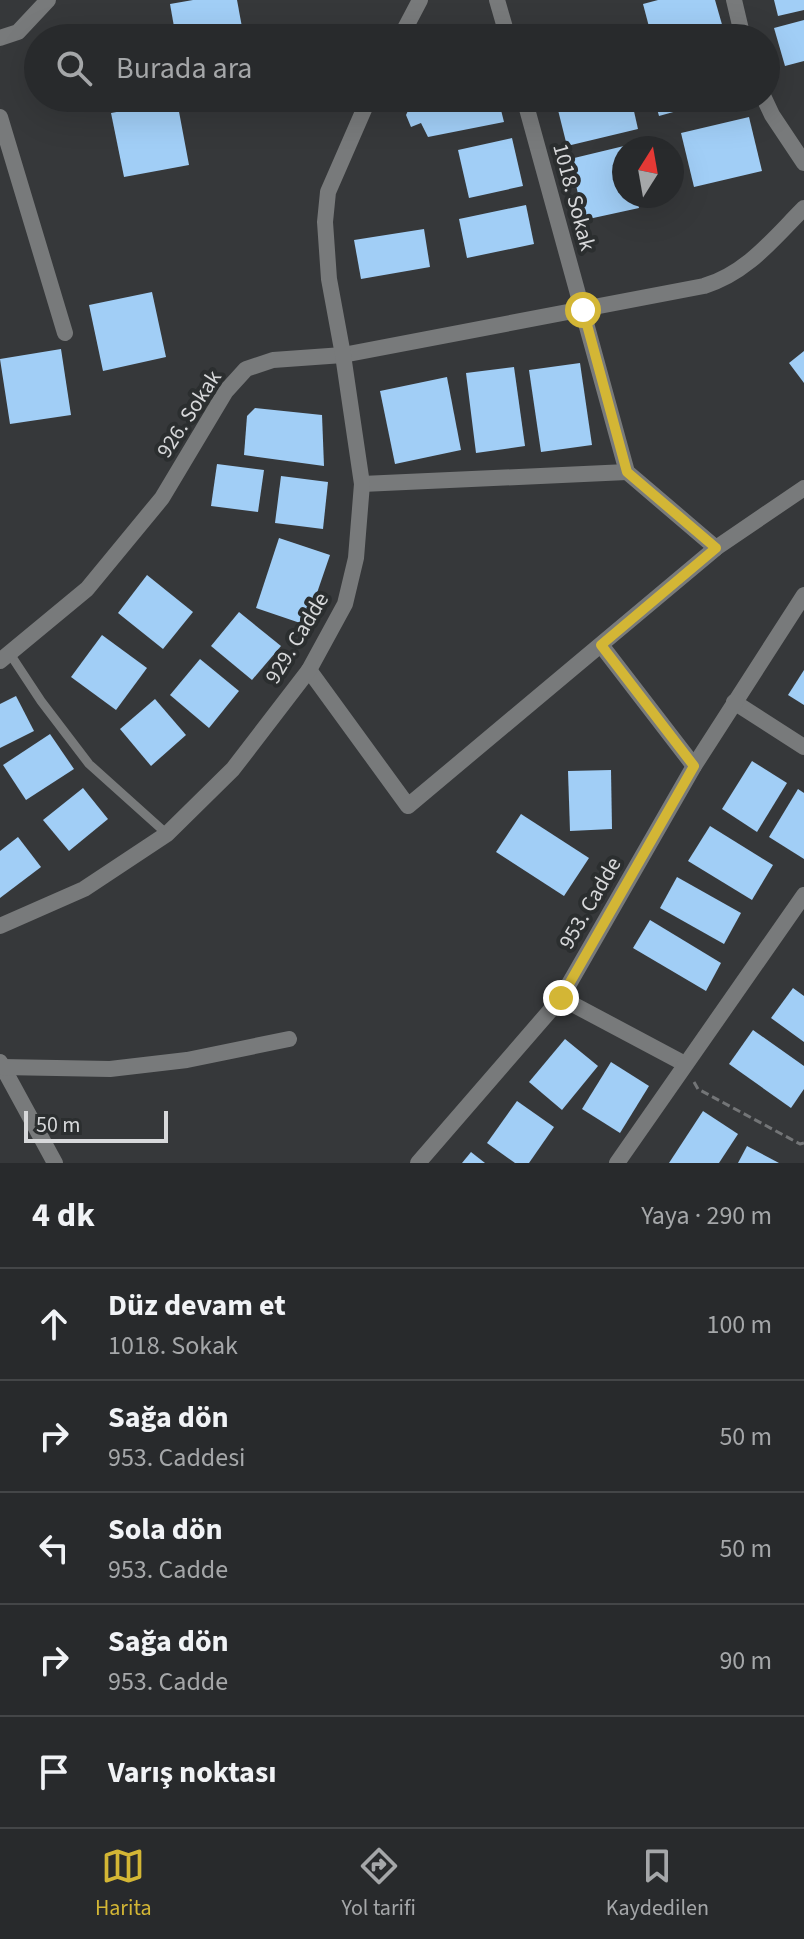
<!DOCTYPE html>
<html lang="tr">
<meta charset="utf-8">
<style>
:root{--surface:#282a2c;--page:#343638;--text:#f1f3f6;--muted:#a5a7a9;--line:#444648;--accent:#d3b635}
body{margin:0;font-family:"Source Sans 3",sans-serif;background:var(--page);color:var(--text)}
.compass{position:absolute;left:612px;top:136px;width:72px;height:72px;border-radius:50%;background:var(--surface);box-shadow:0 8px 32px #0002;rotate:11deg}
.scale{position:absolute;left:24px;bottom:20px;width:144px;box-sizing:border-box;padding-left:8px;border:4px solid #d7d8da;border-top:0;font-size:22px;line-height:28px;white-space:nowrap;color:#d7d8da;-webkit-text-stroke:6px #2b2e2f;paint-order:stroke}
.stop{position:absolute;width:24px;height:24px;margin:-18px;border:6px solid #d3b635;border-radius:50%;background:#fff}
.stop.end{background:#d3b635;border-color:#fff;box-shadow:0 2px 8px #0008}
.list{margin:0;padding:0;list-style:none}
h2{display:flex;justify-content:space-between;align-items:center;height:104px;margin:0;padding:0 32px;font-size:34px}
h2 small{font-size:26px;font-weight:400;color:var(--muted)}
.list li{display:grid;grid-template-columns:52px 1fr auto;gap:24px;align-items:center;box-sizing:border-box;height:112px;padding:0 32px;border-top:2px solid var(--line)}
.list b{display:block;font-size:30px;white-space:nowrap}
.list p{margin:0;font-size:26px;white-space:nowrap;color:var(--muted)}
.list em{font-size:26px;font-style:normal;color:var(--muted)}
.icon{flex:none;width:44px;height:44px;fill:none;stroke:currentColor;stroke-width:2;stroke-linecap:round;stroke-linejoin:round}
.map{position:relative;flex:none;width:804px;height:1163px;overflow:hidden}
.search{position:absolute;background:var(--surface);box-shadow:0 8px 32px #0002;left:24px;right:24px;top:24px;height:88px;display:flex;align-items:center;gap:20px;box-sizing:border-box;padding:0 28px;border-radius:44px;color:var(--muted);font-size:30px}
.sheet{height:664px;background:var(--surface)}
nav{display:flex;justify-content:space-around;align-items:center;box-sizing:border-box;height:112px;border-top:2px solid var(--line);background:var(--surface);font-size:22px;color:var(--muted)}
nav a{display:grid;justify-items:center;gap:4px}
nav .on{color:var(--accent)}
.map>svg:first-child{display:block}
</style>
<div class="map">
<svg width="804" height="1163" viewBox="0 0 804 1163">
<rect width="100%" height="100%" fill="#36383a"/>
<g fill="#a1cef6">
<polygon points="193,0 237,0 244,38 176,38 170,4"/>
<polygon points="658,0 715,0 725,35 713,38 652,38 643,4"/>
<polygon points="774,0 804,0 804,10 778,16"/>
<polygon points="804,20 804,61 785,66 774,28"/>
<polygon points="483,26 486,38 449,38 449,37"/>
<polygon points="414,98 498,98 504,122 428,137 421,123 411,127 406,115"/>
<polygon points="555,98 631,98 638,129 567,146"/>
<polygon points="654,98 720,98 720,99 659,116"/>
<polygon points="177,101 189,165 124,177 111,113"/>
<polygon points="749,117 762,171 694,187 681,133"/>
<polygon points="512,138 523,186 469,198 458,150"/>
<polygon points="624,146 624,196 637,196 639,208 584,220 570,159"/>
<polygon points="526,205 534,244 467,258 459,219"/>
<polygon points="424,229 430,267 361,279 354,240"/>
<polygon points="152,292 166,357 103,371 89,305"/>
<polygon points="61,349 71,415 10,424 0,359"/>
<polygon points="804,351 804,383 789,363"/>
<polygon points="580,363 592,445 541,452 529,370"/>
<polygon points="514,367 525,446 476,453 466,373"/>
<polygon points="447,377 461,450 395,464 380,391"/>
<polygon points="255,408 322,415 324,466 244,455 247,416"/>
<polygon points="217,464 264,470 258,512 211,506"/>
<polygon points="281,476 328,482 323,529 275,523"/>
<polygon points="279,538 330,555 306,625 256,608"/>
<polygon points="147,575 193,612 163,649 118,613"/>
<polygon points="239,612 281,646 252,680 211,646"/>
<polygon points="102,635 147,668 116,710 71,677"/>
<polygon points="200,659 239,691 209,728 170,695"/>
<polygon points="804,670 804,705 788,695"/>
<polygon points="16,696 34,731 0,748 0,704"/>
<polygon points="155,699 186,735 151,766 120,729"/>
<polygon points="50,734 74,769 26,800 3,765"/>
<polygon points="752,761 787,783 757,832 722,809"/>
<polygon points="611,770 612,829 570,831 568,771"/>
<polygon points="83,788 108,819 69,851 43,820"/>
<polygon points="798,789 804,793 804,859 769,837"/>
<polygon points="521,814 589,858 564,896 496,852"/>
<polygon points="710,826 773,865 752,900 688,861"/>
<polygon points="18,837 41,867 0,898 0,851"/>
<polygon points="677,877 741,913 724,944 660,908"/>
<polygon points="650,920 721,963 706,991 633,948"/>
<polygon points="793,988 804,996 804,1042 771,1018"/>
<polygon points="753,1030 804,1066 804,1089 791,1108 729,1064"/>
<polygon points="565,1039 598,1066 562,1110 529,1082"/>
<polygon points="611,1062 649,1086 620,1133 582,1109"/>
<polygon points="517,1101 554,1127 529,1163 515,1163 487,1143"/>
<polygon points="703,1111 738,1134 719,1163 669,1163"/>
<polygon points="747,1146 779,1163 738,1163"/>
<polygon points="471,1152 485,1163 462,1163"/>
</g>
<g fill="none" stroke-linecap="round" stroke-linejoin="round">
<polyline stroke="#737577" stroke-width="3" stroke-dasharray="8 4" stroke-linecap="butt" points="694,1082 698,1089 800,1144 804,1143"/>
<polyline stroke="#787a7b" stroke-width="9" points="10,654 41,701 89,764 167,834"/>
<g stroke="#787a7b" stroke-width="16">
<polyline points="497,0 508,38"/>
<polyline points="734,0 743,38"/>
<polyline points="0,38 18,32 48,0"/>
<polyline points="400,38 420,0"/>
<polyline points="524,98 627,472 716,548"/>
<polyline points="764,98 772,115 804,163"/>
<polyline points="0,117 65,333"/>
<polyline points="362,484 627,472"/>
<polyline points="601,645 694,766"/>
<path d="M0,661L87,589L162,498L226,391L246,369L273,360L343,355L704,286C747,273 773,239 804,208"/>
<polyline points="309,670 408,806 716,548 804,488"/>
<polyline points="734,702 804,747"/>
<polyline points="0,926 84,889 167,834 233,769 309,670 345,604 356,558 362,484 343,355 329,279 325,222 328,192 369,98"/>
<polyline points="561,998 685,1064"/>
<polyline points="0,1062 55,1163"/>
<polyline points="2,1067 110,1069 187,1060 289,1039"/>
<polyline points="418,1163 561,998 694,766 804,595"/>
<polyline points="617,1163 804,895"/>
</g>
</g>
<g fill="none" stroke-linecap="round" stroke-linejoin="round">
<polyline stroke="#d3b635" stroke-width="10" points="561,998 694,766 601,645 716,548 627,472 583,310"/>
</g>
<g text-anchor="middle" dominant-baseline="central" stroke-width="8" stroke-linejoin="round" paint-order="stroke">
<g font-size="22" fill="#d7d8da" stroke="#2b2e2f">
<text transform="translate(574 197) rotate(75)">1018. Sokak</text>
<text transform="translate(189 414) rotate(-57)">926. Sokak</text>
<text transform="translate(297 638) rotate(-59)">929. Cadde</text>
<text transform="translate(590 903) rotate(-60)">953. Cadde</text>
</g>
</g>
</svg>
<svg class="compass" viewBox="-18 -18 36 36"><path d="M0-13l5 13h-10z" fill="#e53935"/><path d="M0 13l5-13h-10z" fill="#a5a7a9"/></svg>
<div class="scale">50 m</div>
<div class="stop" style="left:583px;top:310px"></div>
<div class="stop end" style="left:561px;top:998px"></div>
<div class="search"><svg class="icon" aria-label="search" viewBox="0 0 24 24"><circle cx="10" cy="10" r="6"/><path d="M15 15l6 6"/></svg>Burada ara</div>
</div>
<section class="sheet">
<h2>4 dk<small>Yaya · 290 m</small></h2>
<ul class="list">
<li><svg class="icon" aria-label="ahead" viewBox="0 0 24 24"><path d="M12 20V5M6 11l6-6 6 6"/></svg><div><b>Düz devam et</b><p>1018. Sokak</p></div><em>100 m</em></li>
<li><svg class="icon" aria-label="right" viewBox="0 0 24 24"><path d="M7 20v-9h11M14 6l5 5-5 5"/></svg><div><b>Sağa dön</b><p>953. Caddesi</p></div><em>50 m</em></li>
<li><svg class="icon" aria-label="left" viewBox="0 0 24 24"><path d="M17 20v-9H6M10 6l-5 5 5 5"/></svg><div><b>Sola dön</b><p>953. Cadde</p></div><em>50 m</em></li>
<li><svg class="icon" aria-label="right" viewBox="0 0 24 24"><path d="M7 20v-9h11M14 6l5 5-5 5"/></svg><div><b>Sağa dön</b><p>953. Cadde</p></div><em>90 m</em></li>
<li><svg class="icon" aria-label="arrive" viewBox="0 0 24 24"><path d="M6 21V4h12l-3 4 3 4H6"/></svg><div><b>Varış noktası</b></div></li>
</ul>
</section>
<nav>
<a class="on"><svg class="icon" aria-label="map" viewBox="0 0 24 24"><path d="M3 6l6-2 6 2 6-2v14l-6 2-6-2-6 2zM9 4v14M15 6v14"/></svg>Harita</a>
<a><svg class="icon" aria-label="directions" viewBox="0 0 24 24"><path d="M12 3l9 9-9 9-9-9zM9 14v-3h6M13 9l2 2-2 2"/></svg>Yol tarifi</a>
<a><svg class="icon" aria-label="saved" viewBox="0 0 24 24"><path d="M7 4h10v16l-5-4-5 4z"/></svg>Kaydedilen</a>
</nav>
